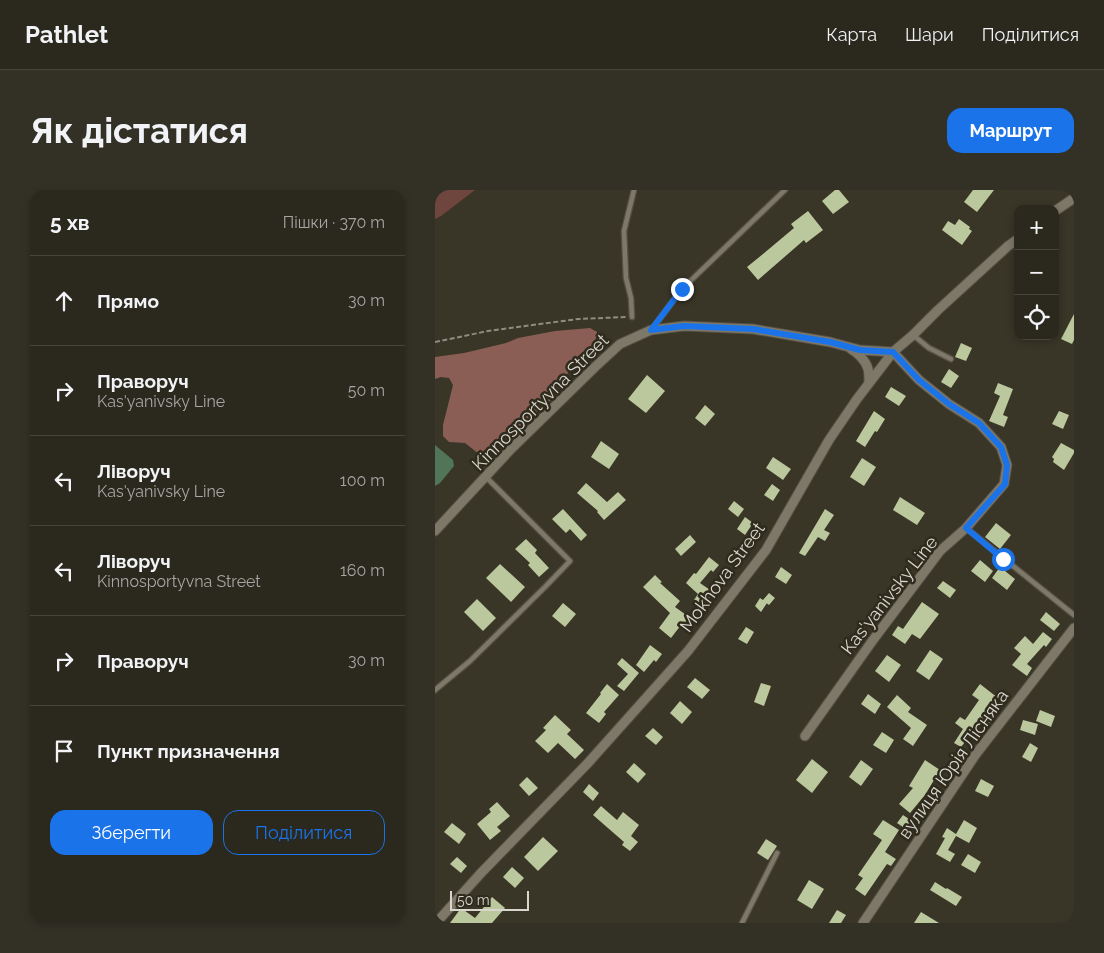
<!DOCTYPE html>
<html lang="uk">
<meta charset="utf-8">
<style>
:root{--surface:#2b281d;--page:#333026;--text:#f1f3f6;--muted:#a6a6a4;--line:#47443b;--accent:#1a73e8}
body{margin:0;font-family:Raleway,sans-serif;background:var(--page);color:var(--text)}
.controls{position:absolute;right:15px;top:15px;display:grid;overflow:hidden;border-radius:10px;box-shadow:0 2px 8px #0003}
.controls button{width:45px;height:45px;display:grid;place-items:center;padding:0;border:0;border-bottom:1px solid var(--line);background:var(--surface);color:var(--text);font:25px sans-serif}
.scale{position:absolute;left:15px;bottom:12px;width:79px;box-sizing:border-box;padding-left:5px;border:2px solid #d9d6ce;border-top:0;font-size:14px;line-height:18px;white-space:nowrap;color:#d9d6ce;-webkit-text-stroke:4px #2f2b1d;paint-order:stroke}
.stop{position:absolute;width:15px;height:15px;margin:-11px;border:4px solid #1a73e8;border-radius:50%;background:#fff}
.stop.end{background:#1a73e8;border-color:#fff;box-shadow:0 1px 5px #0008}
.list{margin:0;padding:0;list-style:none}
h2{display:flex;justify-content:space-between;align-items:center;height:65px;margin:0;padding:0 20px;font-size:21px}
h2 small{font-size:16px;font-weight:400;color:var(--muted)}
.list li{display:grid;grid-template-columns:32px 1fr auto;gap:15px;align-items:center;box-sizing:border-box;height:90px;padding:0 20px;border-top:1px solid var(--line)}
.list b{display:block;font-size:19px;white-space:nowrap}
.list p{margin:0;font-size:16px;white-space:nowrap;color:var(--muted)}
.list em{font-size:16px;font-style:normal;color:var(--muted)}
.actions{display:flex;gap:10px;padding:15px 20px}
.actions a{flex:1;padding:11px 0;border:1px solid var(--accent);border-radius:15px;text-align:center;font-size:18px;color:var(--accent)}
.actions .main{background:var(--accent);color:#fff}
.icon{flex:none;width:28px;height:28px;fill:none;stroke:currentColor;stroke-width:2;stroke-linecap:round;stroke-linejoin:round}
.map{position:relative;flex:none;width:639px;height:733px;overflow:hidden;border-radius:15px}
header{display:flex;align-items:center;gap:30px;box-sizing:border-box;height:70px;padding:0 25px;background:var(--surface);border-bottom:1px solid var(--line)}
header strong{font-size:24px}
nav{display:flex;gap:28px;margin-inline-start:auto;font-size:18px}
.intro{display:flex;align-items:center;justify-content:space-between;box-sizing:border-box;height:120px;padding:0 30px}
h1{margin:0;font-size:35px}
.button{padding:12px 22px;border-radius:15px;background:var(--accent);color:#fff;font-size:18px;font-weight:700}
main{display:flex;gap:30px;padding:0 30px}
aside{flex:1;background:var(--surface);border-radius:15px;box-shadow:0 2px 8px #0003}
.map>svg:first-child{display:block}
</style>
<header>
<strong>Pathlet</strong>
<nav><a>Карта</a><a>Шари</a><a>Поділитися</a></nav>
</header>
<div class="intro"><h1>Як дістатися</h1><a class="button">Маршрут</a></div>
<main>
<aside>
<h2>5 хв<small>Пішки · 370 m</small></h2>
<ul class="list">
<li><svg class="icon" aria-label="ahead" viewBox="0 0 24 24"><path d="M12 20V5M6 11l6-6 6 6"/></svg><div><b>Прямо</b></div><em>30 m</em></li>
<li><svg class="icon" aria-label="right" viewBox="0 0 24 24"><path d="M7 20v-9h11M14 6l5 5-5 5"/></svg><div><b>Праворуч</b><p>Kas'yanivsky Line</p></div><em>50 m</em></li>
<li><svg class="icon" aria-label="left" viewBox="0 0 24 24"><path d="M17 20v-9H6M10 6l-5 5 5 5"/></svg><div><b>Ліворуч</b><p>Kas'yanivsky Line</p></div><em>100 m</em></li>
<li><svg class="icon" aria-label="left" viewBox="0 0 24 24"><path d="M17 20v-9H6M10 6l-5 5 5 5"/></svg><div><b>Ліворуч</b><p>Kinnosportyvna Street</p></div><em>160 m</em></li>
<li><svg class="icon" aria-label="right" viewBox="0 0 24 24"><path d="M7 20v-9h11M14 6l5 5-5 5"/></svg><div><b>Праворуч</b></div><em>30 m</em></li>
<li><svg class="icon" aria-label="arrive" viewBox="0 0 24 24"><path d="M6 21V4h12l-3 4 3 4H6"/></svg><div><b>Пункт призначення</b></div></li>
</ul>
<div class="actions"><a class="main">Зберегти</a><a>Поділитися</a></div>
</aside>
<div class="map">
<svg width="639" height="733" viewBox="0 0 639 733">
<rect width="100%" height="100%" fill="#393527"/>
<polygon fill="#6e463e" points="0,0 40,0 6,26 0,29"/>
<polygon fill="#8a5e55" points="155,138 162,142 162,146 158,154 142,167 137,173 129,192 118,208 89,234 48,264 44,264 30,253 14,252 8,246 8,235 18,195 14,188 6,187 0,189 0,167 29,163 71,153 83,148 120,141"/>
<polygon fill="#517558" points="0,255 18,270 19,276 5,293 0,296"/>
<g fill="#bbc79c">
<polygon points="400,0 404,0 414,12 398,24 387,11"/>
<polygon points="538,0 559,0 542,22 529,12"/>
<polygon points="373,21 388,40 371,53 369,50 323,90 312,77 328,64 359,38 356,34"/>
<polygon points="524,29 535,37 534,39 537,41 527,55 507,40 513,31 520,35"/>
<polygon points="639,124 639,150 637,154 626,149"/>
<polygon points="526,153 537,158 531,171 520,167"/>
<polygon points="514,179 524,186 516,198 506,192"/>
<polygon points="212,185 230,201 211,223 193,209"/>
<polygon points="563,193 578,199 568,225 573,227 569,237 554,231 565,206 559,203"/>
<polygon points="456,197 471,206 464,216 450,207"/>
<polygon points="270,215 280,224 270,236 260,228"/>
<polygon points="439,221 450,229 442,242 440,241 430,257 421,251"/>
<polygon points="624,221 634,225 628,239 617,234"/>
<polygon points="166,251 184,264 174,279 156,267"/>
<polygon points="626,253 639,260 639,263 629,280 618,272 619,269 617,267"/>
<polygon points="338,267 356,279 348,290 331,278"/>
<polygon points="427,268 441,277 429,296 415,287"/>
<polygon points="151,293 172,312 183,302 191,310 169,330 162,322 163,321 142,303"/>
<polygon points="337,294 345,300 338,311 329,305"/>
<polygon points="465,307 490,323 482,335 458,320"/>
<polygon points="299,311 309,319 303,327 293,319"/>
<polygon points="128,319 152,345 146,351 135,339 131,343 117,329"/>
<polygon points="390,319 399,325 389,340 395,343 390,351 383,347 370,366 364,363"/>
<polygon points="310,327 318,333 310,345 302,339"/>
<polygon points="561,333 576,345 565,359 550,347"/>
<polygon points="255,345 261,352 246,366 240,359"/>
<polygon points="91,349 102,360 100,363 114,378 104,387 93,375 95,373 80,359"/>
<polygon points="274,367 284,375 278,382 276,380 265,393 278,402 269,416 259,410 263,404 251,393 259,383 261,384"/>
<polygon points="545,370 558,381 550,392 536,381"/>
<polygon points="65,374 90,397 76,412 51,388"/>
<polygon points="346,377 357,385 351,394 340,387"/>
<polygon points="565,377 580,389 572,400 557,388"/>
<polygon points="220,385 227,392 225,393 245,411 240,417 261,432 254,441 246,435 236,448 224,438 235,423 208,397"/>
<polygon points="508,391 521,400 515,408 502,398"/>
<polygon points="334,403 340,408 334,415 330,412 332,413 326,422 320,416 325,408 328,410"/>
<polygon points="42,409 61,428 48,441 29,422"/>
<polygon points="487,412 504,424 485,449 477,444 470,454 457,445 463,436 468,439"/>
<polygon points="128,413 141,424 130,437 117,426"/>
<polygon points="611,422 625,434 619,441 605,430"/>
<polygon points="311,437 319,442 312,454 303,449"/>
<polygon points="608,442 617,449 611,457 609,455 592,474 597,478 592,486 577,475 586,464 579,458 590,446 598,454"/>
<polygon points="215,455 227,464 221,472 219,470 209,482 201,475"/>
<polygon points="495,460 508,469 494,490 481,481"/>
<polygon points="452,465 466,475 454,492 440,481"/>
<polygon points="187,468 204,483 189,501 182,496 193,484 182,474"/>
<polygon points="260,488 275,500 267,509 252,497"/>
<polygon points="326,493 336,496 329,516 319,512"/>
<polygon points="172,494 184,505 169,522 171,524 164,533 151,523 166,504 165,503"/>
<polygon points="545,494 563,508 552,521 560,527 554,535 547,531 526,557 519,553 528,539 520,533 525,527 530,530 544,510 537,505"/>
<polygon points="433,504 446,514 440,524 426,514"/>
<polygon points="462,505 476,518 473,522 492,535 478,556 468,549 476,538 452,517"/>
<polygon points="245,511 257,522 247,534 235,523"/>
<polygon points="605,520 620,526 616,537 601,531"/>
<polygon points="120,525 136,540 132,544 149,560 140,569 123,553 113,563 100,551 111,540 108,538"/>
<polygon points="588,530 603,534 600,545 585,540"/>
<polygon points="218,538 228,547 221,555 210,546"/>
<polygon points="447,542 459,550 451,563 438,555"/>
<polygon points="595,553 603,558 596,572 587,567"/>
<polygon points="377,569 393,582 377,603 361,590"/>
<polygon points="426,570 438,579 426,596 414,587"/>
<polygon points="490,570 505,580 490,605 475,623 464,614 478,598 474,596"/>
<polygon points="199,573 211,584 203,593 191,582"/>
<polygon points="92,587 103,598 94,606 84,595"/>
<polygon points="546,589 559,596 553,607 540,601"/>
<polygon points="154,594 164,603 158,611 148,602"/>
<polygon points="62,612 75,626 62,637 66,641 55,650 42,634 56,622 54,619"/>
<polygon points="166,616 182,630 188,622 204,635 196,646 203,652 195,661 187,655 189,652 158,625"/>
<polygon points="468,625 480,633 474,641 462,633"/>
<polygon points="448,630 464,640 450,662 461,669 456,676 452,674 430,706 420,699 428,688 423,685 447,650 438,644"/>
<polygon points="529,630 542,638 534,653 521,646 513,660 520,664 515,672 501,664 510,648 507,647 512,638 521,644"/>
<polygon points="17,633 31,644 24,654 9,642"/>
<polygon points="108,647 123,661 103,681 89,667"/>
<polygon points="331,649 342,656 333,670 322,663"/>
<polygon points="533,664 546,672 540,683 526,675"/>
<polygon points="22,667 32,676 26,683 15,674"/>
<polygon points="77,677 89,688 80,698 68,687"/>
<polygon points="374,690 389,699 377,719 362,710"/>
<polygon points="500,692 511,699 512,698 527,707 521,716 495,700"/>
<polygon points="57,707 70,718 57,733 15,733 26,718 40,728"/>
<polygon points="402,720 411,725 406,733 394,733"/>
<polygon points="486,722 504,733 479,733"/>
</g>
<g fill="none" stroke-linecap="round" stroke-linejoin="round">
<defs>
<g id="service">
<polyline points="197,127 196,108 191,88 189,41 199,0"/>
<polyline points="217,139 247,99 350,0"/>
<polyline points="478,145 494,158 516,169"/>
<polyline points="531,338 639,425"/>
<polyline points="0,500 35,471 110,397 135,371 51,287"/>
<polyline points="307,733 342,663"/>
</g>
<g id="minor">
<polyline points="620,21 639,8"/>
<path d="M416,159C423,163 431,171 433,179C434,183 434,188 434,192"/>
<polyline points="0,341 76,259 160,177 185,154 216,140 249,136 318,139 395,152 425,160 458,162 484,190 514,214 544,233 566,257 572,275 569,294 531,338 505,361 438,450 370,546"/>
<polyline points="1,733 46,683 153,573 253,461 331,360 394,250 422,209 458,162 478,145 503,120 573,56 583,49"/>
<polyline points="428,733 541,564 639,438"/>
</g>
</defs>
<use href="#service" stroke="#555044" stroke-width="7"/>
<use href="#minor" stroke="#555044" stroke-width="11"/>
<polyline stroke="#908c82" stroke-width="2" stroke-dasharray="5 2.5" stroke-linecap="butt" points="0,152 53,141 143,129 191,127"/>
<use href="#service" stroke="#7d7868" stroke-width="4.5"/>
<use href="#minor" stroke="#7d7868" stroke-width="9"/>
</g>
<g fill="none" stroke-linecap="round" stroke-linejoin="round">
<polyline stroke="#1a73e8" stroke-width="6" points="247,99 216,140 249,136 318,139 395,152 425,160 458,162 484,190 514,214 544,233 566,257 572,275 570,294 531,338 568,369"/>
</g>
<g text-anchor="middle" dominant-baseline="central" stroke-width="5" stroke-linejoin="round" paint-order="stroke">
<g font-size="18" fill="#d9d6ce" stroke="#2f2b1d">
<text transform="translate(105 212) rotate(-45)">Kinnosportyvna Street</text>
<text transform="translate(287 387) rotate(-54)">Mokhova Street</text>
<text transform="translate(454 405) rotate(-52)">Kas'yanivsky Line</text>
<text transform="translate(518 574) rotate(-55)">вулиця Юрія Лісняка</text>
</g>
</g>
</svg>
<div class="controls">
<button>+</button>
<button>−</button>
<button><svg class="icon" aria-label="locate" viewBox="0 0 24 24"><circle cx="12" cy="12" r="6"/><path d="M12 2v4M12 18v4M2 12h4M18 12h4"/></svg></button>
</div>
<div class="scale">50 m</div>
<div class="stop" style="left:568px;top:369px"></div>
<div class="stop end" style="left:247px;top:99px"></div>
</div>
</main>
